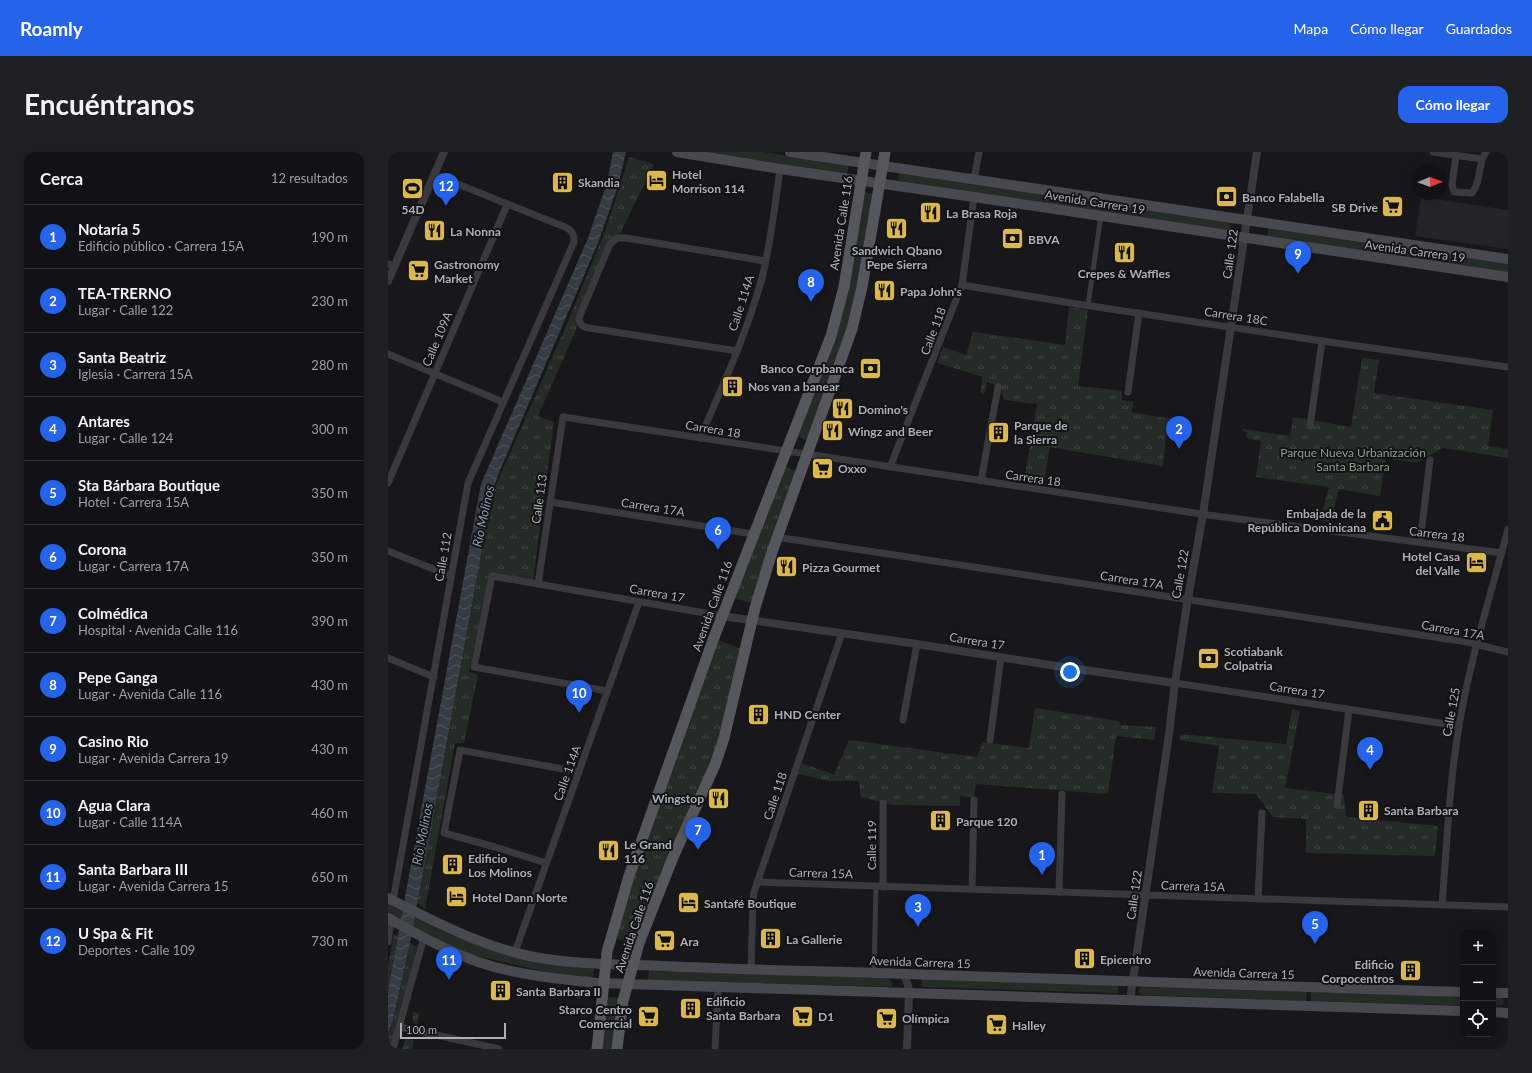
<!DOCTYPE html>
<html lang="es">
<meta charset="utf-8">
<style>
:root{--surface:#121214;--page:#1f2022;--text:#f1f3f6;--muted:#9c9ea0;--line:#313234;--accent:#2563eb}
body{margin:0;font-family:Lato,sans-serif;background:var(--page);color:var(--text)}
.controls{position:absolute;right:12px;bottom:12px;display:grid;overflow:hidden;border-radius:8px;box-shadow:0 2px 10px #0003}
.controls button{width:36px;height:36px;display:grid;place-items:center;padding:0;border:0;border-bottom:1px solid var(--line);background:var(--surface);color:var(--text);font:20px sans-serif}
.compass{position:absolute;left:1024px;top:12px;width:36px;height:36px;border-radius:50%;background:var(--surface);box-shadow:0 2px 10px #0003;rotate:89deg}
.scale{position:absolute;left:12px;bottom:10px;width:106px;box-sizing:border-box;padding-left:4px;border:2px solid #acafb8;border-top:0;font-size:11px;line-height:14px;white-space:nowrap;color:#acafb8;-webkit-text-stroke:3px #131315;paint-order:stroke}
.you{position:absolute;left:682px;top:520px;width:14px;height:14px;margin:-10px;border:3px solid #fff;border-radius:50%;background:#1a73e8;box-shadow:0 0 0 6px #1a73e833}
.badge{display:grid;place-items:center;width:26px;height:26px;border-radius:50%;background:var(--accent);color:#fff;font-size:13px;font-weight:700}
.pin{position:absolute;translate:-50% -33px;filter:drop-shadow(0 1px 2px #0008)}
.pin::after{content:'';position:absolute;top:21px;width:14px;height:12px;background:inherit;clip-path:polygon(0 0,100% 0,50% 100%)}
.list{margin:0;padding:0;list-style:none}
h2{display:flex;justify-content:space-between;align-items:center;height:52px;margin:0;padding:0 16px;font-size:17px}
h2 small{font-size:13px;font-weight:400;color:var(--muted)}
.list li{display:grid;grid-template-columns:26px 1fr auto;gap:12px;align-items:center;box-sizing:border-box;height:64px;padding:0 16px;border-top:1px solid var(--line)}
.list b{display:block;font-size:15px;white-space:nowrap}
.list p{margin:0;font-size:13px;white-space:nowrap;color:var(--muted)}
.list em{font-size:13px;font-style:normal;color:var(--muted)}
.icon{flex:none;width:22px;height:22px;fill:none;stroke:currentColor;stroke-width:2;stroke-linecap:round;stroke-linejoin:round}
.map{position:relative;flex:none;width:1120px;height:897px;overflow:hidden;border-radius:12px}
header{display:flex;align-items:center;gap:24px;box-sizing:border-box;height:56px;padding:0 20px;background:var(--accent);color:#fff}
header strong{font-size:19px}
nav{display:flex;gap:22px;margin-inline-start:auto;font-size:14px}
.intro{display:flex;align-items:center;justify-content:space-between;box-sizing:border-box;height:96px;padding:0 24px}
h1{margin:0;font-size:28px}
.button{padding:10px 18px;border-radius:12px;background:var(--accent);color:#fff;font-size:14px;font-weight:700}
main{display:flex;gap:24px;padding:0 24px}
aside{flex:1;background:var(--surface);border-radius:12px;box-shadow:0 2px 10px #0003}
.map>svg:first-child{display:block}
</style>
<header>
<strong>Roamly</strong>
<nav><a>Mapa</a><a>Cómo llegar</a><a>Guardados</a></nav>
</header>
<div class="intro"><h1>Encuéntranos</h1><a class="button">Cómo llegar</a></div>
<main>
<aside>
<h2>Cerca<small>12 resultados</small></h2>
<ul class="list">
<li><span class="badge">1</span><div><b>Notaría 5</b><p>Edificio público · Carrera 15A</p></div><em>190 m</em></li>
<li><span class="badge">2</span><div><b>TEA-TRERNO</b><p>Lugar · Calle 122</p></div><em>230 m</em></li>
<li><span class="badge">3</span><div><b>Santa Beatriz</b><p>Iglesia · Carrera 15A</p></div><em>280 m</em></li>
<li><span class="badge">4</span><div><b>Antares</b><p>Lugar · Calle 124</p></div><em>300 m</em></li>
<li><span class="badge">5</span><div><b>Sta Bárbara Boutique</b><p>Hotel · Carrera 15A</p></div><em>350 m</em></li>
<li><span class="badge">6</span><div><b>Corona</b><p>Lugar · Carrera 17A</p></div><em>350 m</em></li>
<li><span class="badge">7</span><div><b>Colmédica</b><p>Hospital · Avenida Calle 116</p></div><em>390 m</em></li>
<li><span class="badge">8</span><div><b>Pepe Ganga</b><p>Lugar · Avenida Calle 116</p></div><em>430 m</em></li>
<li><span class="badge">9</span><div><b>Casino Rio</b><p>Lugar · Avenida Carrera 19</p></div><em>430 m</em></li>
<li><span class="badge">10</span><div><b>Agua Clara</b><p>Lugar · Calle 114A</p></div><em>460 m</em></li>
<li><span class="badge">11</span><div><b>Santa Barbara III</b><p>Lugar · Avenida Carrera 15</p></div><em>650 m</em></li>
<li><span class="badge">12</span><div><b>U Spa &amp; Fit</b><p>Deportes · Calle 109</p></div><em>730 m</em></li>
</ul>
</aside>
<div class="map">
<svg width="1120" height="897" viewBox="0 0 1120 897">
<defs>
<pattern id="park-tufts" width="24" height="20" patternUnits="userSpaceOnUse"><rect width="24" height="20" fill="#252b26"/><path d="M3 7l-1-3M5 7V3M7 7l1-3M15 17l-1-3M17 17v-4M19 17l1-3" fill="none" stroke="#424743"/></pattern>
<pattern id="water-waves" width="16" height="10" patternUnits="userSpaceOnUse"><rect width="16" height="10" fill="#353c43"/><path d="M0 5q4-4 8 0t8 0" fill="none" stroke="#50565c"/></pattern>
</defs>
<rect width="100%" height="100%" fill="#18181a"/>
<polygon fill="#242427" points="1033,45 1120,58 1120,97 1027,84"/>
<g fill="#252b26">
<polygon points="309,0 375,0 461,12 459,24"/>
<polygon points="511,21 843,69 842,79 510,29"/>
<polygon points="476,40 486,42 464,165 420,289 408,284 427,237"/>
<polygon points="881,75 1120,111 1120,121 879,84"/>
<polygon points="0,751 14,759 13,768 0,761"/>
<polygon points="26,765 65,784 116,802 206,816 205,826 168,822 84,803 24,775"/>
<polygon points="261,818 501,825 505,835 260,828"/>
<polygon points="534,825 730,834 730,841 534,835"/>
<polygon points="755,835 919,840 918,849 754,843 751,841 751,837"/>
<polygon points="923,840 1075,845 1075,853 1052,853 923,849"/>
<polygon points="218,845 231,846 225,897 213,897"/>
<polygon points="1105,846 1114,846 1116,848 1115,853 1105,854"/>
</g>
<g fill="url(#park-tufts)">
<polygon points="241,5 266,12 231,84 221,88 191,165 188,178 150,264 166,270 145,429 101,425 81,520 90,523 76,591 67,591 37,757 28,750 104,342 178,174 217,79"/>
<path d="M681,155L700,158L690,234L734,239V248L746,250L743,260L796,269L795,275L780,273L774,317L773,314L662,295L656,331L636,329L649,252L616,248C614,236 610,234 599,230L596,243L592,241L595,225L549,211L555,195L578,203L585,180L677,193Z"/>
<polygon points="974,206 991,208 986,241 1105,258 1100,294 1120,297 1120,306 1055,296 1028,311 998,306 992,344 951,337 942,370 932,368 941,335 868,325 873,289 858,286 859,280 855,279 855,277 902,284 905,265 963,275"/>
<polygon points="394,314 409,319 365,451 344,446"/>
<polygon points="330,488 353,497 331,588 311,641 247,790 226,786 237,746"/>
<polygon points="647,556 731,569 732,573 768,575 766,588 728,584 720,642 588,632 586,645 572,644 572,654 505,653 473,645 471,629 440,629 410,622 414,611 446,623 461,588 589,605 595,590 641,596"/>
<polygon points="904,557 912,559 897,636 956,643 958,665 1050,674 1047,704 918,701 918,667 885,665 868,642 824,641 831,594 791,588 792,582 898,592"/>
<polygon points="6,782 10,783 0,838 0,814"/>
<polygon points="22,791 29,795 12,869 2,897 0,897 0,880 5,868"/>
<polygon points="25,860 31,861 29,874 24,868"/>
<polygon points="18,886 26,889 24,897 14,897"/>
</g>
<polygon fill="url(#water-waves)" points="225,0 238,0 230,34 210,91 110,323 104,342 22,791 5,868 0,880 0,838 93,332 200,86 219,31"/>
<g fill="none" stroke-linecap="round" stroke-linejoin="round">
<g stroke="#3a3a3e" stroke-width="5">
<polyline points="700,153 712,70"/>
<polyline points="486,821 488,734"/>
</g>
<g stroke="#3a3a3e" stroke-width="7">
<polyline points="1045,0 1093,7"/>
<path d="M1068,3L1064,33L1066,40L1084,41C1094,28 1089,13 1098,0"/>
<polyline points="586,27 591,0"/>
<polyline points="0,112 6,114"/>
<polyline points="574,133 683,151 934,189 1120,215"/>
<path d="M349,199L201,176C194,175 192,173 191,166L222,92L229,86H238L377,109"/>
<polyline points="0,202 115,250"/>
<polyline points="740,240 751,161"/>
<polyline points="922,274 934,189"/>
<path d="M312,286C335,233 359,181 374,126C383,90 387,53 392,17"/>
<polyline points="502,315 574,133 586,45"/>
<polyline points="593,329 610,235"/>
<polyline points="0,331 119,53"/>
<polyline points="162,350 365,382"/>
<polyline points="388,385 1079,490 1120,500"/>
<polyline points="1032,390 1042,308"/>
<polyline points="0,399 63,424"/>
<polyline points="150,432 175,265 820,363 1114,401"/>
<polyline points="0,506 46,525"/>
<polyline points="787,531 1071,574"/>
<polyline points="219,539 86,515 104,424 334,464"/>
<polyline points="515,568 529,492"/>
<polyline points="602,588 613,505"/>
<polyline points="495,651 495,735"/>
<polyline points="949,653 961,558"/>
<polyline points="158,711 107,695 56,681 72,598 191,620"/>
<polyline points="369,730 1120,755"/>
<polyline points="584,737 586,648"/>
<polyline points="671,740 674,642"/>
<polyline points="870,747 874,661"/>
<path d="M5,749L80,331L186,90C186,82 184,78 177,75L47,23"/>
<path d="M1054,753C1059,693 1061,633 1071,574C1082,507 1103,442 1120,377"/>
<polyline points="0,790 3,768"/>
<polyline points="127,800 251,450"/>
<polyline points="363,818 365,748 366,740 454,481"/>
<polyline points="12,875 111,897"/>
<polyline points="5,897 36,785"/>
<polyline points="327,897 330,835"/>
</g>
<g stroke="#3a3a3e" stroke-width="8">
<polyline points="0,129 56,0"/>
<polyline points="334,464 529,492 662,513 787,531"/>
<polyline points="515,821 520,833 521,840 519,897"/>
<polyline points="742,848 781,582 787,531 799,452 815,362 869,0"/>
</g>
<g stroke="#48494e" stroke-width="10">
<polyline points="289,0 392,17 586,45 1120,125"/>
<polyline points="402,0 1120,107"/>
<path d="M0,746C45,769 91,793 141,804C186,813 232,812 277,814C357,818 437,819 518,822C703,828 889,835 1075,840"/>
<path d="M0,766C29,782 59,799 90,810C129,823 170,827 210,831L1075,859"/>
<polyline points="1105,841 1120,841"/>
<polyline points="1105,860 1120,861"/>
</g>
<g stroke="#56575d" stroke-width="11">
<polyline points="209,897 219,800 241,724 325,488 443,184 456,135 478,0"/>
<polyline points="229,897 235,849 251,791 286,703 327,613 336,586 367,456 384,400 464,177 474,135 497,0"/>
</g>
</g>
<defs>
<symbol id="hotel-square" viewBox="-11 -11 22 22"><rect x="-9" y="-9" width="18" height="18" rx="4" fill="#dbb74f" stroke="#131315"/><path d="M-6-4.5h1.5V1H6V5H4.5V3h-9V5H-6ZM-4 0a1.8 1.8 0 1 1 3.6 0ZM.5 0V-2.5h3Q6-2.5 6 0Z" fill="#111"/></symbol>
<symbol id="building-square" viewBox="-11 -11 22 22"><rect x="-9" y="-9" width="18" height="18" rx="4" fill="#dbb74f" stroke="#131315"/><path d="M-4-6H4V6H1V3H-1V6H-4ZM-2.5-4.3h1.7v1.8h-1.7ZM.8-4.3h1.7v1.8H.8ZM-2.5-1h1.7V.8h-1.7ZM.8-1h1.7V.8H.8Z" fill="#111"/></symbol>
<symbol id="stadium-square" viewBox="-11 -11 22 22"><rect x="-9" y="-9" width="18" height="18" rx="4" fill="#dbb74f" stroke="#131315"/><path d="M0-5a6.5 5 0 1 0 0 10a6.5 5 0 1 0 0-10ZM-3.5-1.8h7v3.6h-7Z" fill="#111"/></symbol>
<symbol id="bank-square" viewBox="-11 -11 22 22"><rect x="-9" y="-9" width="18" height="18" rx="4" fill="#dbb74f" stroke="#131315"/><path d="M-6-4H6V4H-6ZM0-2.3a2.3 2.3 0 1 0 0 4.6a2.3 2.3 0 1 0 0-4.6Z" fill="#111"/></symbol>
<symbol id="supermarket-square" viewBox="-11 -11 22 22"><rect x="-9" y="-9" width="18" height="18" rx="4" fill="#dbb74f" stroke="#131315"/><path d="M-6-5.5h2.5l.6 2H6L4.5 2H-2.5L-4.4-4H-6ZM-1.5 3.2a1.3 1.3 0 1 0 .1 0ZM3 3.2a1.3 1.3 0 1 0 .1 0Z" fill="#111"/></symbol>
<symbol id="restaurant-square" viewBox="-11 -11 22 22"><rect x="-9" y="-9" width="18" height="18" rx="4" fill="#dbb74f" stroke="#131315"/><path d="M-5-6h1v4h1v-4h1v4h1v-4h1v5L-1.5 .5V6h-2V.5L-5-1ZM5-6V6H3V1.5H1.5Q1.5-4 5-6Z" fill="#111"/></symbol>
<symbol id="civic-square" viewBox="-11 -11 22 22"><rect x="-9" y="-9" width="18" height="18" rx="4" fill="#dbb74f" stroke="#131315"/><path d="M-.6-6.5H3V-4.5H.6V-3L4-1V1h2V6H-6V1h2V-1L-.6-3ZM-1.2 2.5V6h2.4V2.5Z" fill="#111"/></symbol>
</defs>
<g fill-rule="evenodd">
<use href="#hotel-square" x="256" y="16" width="25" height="25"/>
<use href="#building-square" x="162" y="18" width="25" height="25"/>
<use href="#stadium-square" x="12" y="24" width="25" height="25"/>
<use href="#bank-square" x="826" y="32" width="25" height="25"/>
<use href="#supermarket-square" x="992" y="42" width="25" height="25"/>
<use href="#restaurant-square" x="530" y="48" width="25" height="25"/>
<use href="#restaurant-square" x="496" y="64" width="25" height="25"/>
<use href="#restaurant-square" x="34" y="66" width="25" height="25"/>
<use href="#bank-square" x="612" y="74" width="25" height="25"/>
<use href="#restaurant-square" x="724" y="88" width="25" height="25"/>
<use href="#supermarket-square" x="18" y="106" width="25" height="25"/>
<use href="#restaurant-square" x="484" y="126" width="25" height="25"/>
<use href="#bank-square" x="470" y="204" width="25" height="25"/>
<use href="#building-square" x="332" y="222" width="25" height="25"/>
<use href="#restaurant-square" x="442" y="244" width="25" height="25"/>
<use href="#restaurant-square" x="432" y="266" width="25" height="25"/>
<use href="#building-square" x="598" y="268" width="25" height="25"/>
<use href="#supermarket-square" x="422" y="304" width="25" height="25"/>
<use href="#civic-square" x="982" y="356" width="25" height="25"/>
<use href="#hotel-square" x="1076" y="398" width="25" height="25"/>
<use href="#restaurant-square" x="386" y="402" width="25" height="25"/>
<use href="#bank-square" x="808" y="494" width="25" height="25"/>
<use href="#building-square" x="358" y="550" width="25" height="25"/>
<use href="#restaurant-square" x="318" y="634" width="25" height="25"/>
<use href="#building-square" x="968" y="646" width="25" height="25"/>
<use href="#building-square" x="540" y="656" width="25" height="25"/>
<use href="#restaurant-square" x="208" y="686" width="25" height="25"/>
<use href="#building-square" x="52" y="700" width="25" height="25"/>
<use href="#hotel-square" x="56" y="732" width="25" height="25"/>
<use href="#hotel-square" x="288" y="738" width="25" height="25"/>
<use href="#building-square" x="370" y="774" width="25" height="25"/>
<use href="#supermarket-square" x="264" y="776" width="25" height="25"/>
<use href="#building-square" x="684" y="794" width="25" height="25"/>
<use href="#building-square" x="1010" y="806" width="25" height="25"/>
<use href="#building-square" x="100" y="826" width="25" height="25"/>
<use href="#building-square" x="290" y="844" width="25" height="25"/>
<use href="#supermarket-square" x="248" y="852" width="25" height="25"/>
<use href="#supermarket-square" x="402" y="852" width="25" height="25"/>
<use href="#supermarket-square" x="486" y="854" width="25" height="25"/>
<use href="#supermarket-square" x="596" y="860" width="25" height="25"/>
</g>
<g text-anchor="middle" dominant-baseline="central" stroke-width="4" stroke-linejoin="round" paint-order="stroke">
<g font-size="12" font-weight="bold" fill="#acafb8" stroke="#131315" text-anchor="start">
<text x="284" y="22">Hotel<tspan x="284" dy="14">Morrison 114</tspan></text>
<text x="190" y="30">Skandia</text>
<text x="854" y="45">Banco Falabella</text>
<text x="990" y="55" text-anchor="end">SB Drive</text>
<text x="25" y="57" text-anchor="middle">54D</text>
<text x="558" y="61">La Brasa Roja</text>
<text x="62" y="79">La Nonna</text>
<text x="640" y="87">BBVA</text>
<text x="509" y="98" text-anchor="middle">Sandwich Qbano<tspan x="509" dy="14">Pepe Sierra</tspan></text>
<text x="46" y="112">Gastronomy<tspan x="46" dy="14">Market</tspan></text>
<text x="736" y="121" text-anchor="middle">Crepes &amp; Waffles</text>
<text x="512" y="139">Papa John's</text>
<text x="466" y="216" text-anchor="end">Banco Corpbanca</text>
<text x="360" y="234">Nos van a banear</text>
<text x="470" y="257">Domino's</text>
<text x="626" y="273">Parque de<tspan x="626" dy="14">la Sierra</tspan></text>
<text x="460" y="279">Wingz and Beer</text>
<text x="450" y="316">Oxxo</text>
<text x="978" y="361" text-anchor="end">Embajada de la<tspan x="978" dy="14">República Dominicana</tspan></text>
<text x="1072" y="404" text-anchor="end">Hotel Casa<tspan x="1072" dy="14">del Valle</tspan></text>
<text x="414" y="415">Pizza Gourmet</text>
<text x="836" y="499">Scotiabank<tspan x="836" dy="14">Colpatria</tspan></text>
<text x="386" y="562">HND Center</text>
<text x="316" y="646" text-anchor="end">Wingstop</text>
<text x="996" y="658">Santa Barbara</text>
<text x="568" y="669">Parque 120</text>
<text x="236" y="692">Le Grand<tspan x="236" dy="14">116</tspan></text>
<text x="80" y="706">Edificio<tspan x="80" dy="14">Los Molinos</tspan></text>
<text x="84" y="745">Hotel Dann Norte</text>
<text x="316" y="751">Santafé Boutique</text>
<text x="398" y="787">La Gallerie</text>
<text x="292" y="789">Ara</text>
<text x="712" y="807">Epicentro</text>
<text x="1006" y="812" text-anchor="end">Edificio<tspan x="1006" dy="14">Corpocentros</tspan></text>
<text x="128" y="839">Santa Barbara II</text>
<text x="318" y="849">Edificio<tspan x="318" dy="14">Santa Barbara</tspan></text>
<text x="244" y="857" text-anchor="end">Starco Centro<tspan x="244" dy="14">Comercial</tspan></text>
<text x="430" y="864">D1</text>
<text x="514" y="866">Olímpica</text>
<text x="624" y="873">Halley</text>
</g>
<g font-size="12" fill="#acafb8" stroke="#131315">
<text transform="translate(707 50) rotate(9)">Avenida Carrera 19</text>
<text transform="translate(453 71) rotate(-81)">Avenida Calle 116</text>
<text transform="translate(1027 99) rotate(8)">Avenida Carrera 19</text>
<text transform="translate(842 102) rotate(-82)">Calle 122</text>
<text transform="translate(353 151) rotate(-72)">Calle 114A</text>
<text transform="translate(848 164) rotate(9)">Carrera 18C</text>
<text transform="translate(545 179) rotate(-69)">Calle 118</text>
<text transform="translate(49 187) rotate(-67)">Calle 109A</text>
<text transform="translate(325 277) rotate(9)">Carrera 18</text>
<text transform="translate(645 326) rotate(8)">Carrera 18</text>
<text transform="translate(151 347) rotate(-82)">Calle 113</text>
<text transform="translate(265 355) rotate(9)">Carrera 17A</text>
<text transform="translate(1049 382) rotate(7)">Carrera 18</text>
<text transform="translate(55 405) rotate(-80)">Calle 112</text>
<text transform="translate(792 422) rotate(-80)">Calle 122</text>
<text transform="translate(744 428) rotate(9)">Carrera 17A</text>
<text transform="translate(269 441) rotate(10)">Carrera 17</text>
<text transform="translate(324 454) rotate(-70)">Avenida Calle 116</text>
<text transform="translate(1065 478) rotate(10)">Carrera 17A</text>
<text transform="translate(589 489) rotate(9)">Carrera 17</text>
<text transform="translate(909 538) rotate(9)">Carrera 17</text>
<text transform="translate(1063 560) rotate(-79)">Calle 125</text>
<text transform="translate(179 621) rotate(-70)">Calle 114A</text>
<text transform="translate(387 644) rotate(-71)">Calle 118</text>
<text transform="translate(483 693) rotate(-90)">Calle 119</text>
<text transform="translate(433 721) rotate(2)">Carrera 15A</text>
<text transform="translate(805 734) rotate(2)">Carrera 15A</text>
<text transform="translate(746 743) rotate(-82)">Calle 122</text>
<text transform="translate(246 775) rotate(-71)">Avenida Calle 116</text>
<text transform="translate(532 810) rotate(2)">Avenida Carrera 15</text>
<text transform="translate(856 821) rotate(2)">Avenida Carrera 15</text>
</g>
<g font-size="12" fill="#86a089" stroke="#131315">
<text x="965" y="300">Parque Nueva Urbanización<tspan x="965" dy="14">Santa Barbara</tspan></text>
</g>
<g font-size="13" font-style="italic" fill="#8899ae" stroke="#131315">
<text transform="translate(95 364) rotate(-78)">Río Molinos</text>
<text transform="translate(34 682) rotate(-79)">Río Molinos</text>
</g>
</g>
</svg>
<div class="controls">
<button>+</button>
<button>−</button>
<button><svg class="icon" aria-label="locate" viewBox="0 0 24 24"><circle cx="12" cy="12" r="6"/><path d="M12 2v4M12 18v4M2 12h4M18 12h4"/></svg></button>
</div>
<svg class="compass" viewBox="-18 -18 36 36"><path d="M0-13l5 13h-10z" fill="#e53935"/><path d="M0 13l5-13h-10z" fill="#9c9ea0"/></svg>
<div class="scale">100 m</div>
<div class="you"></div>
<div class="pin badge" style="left:654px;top:723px">1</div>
<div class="pin badge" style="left:791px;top:297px">2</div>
<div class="pin badge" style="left:530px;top:775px">3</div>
<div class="pin badge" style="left:982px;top:618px">4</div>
<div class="pin badge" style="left:927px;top:792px">5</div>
<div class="pin badge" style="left:330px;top:398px">6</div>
<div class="pin badge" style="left:310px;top:698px">7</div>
<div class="pin badge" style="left:423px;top:150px">8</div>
<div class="pin badge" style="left:910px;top:122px">9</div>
<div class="pin badge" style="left:191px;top:561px">10</div>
<div class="pin badge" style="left:61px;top:828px">11</div>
<div class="pin badge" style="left:58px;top:54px">12</div>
</div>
</main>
